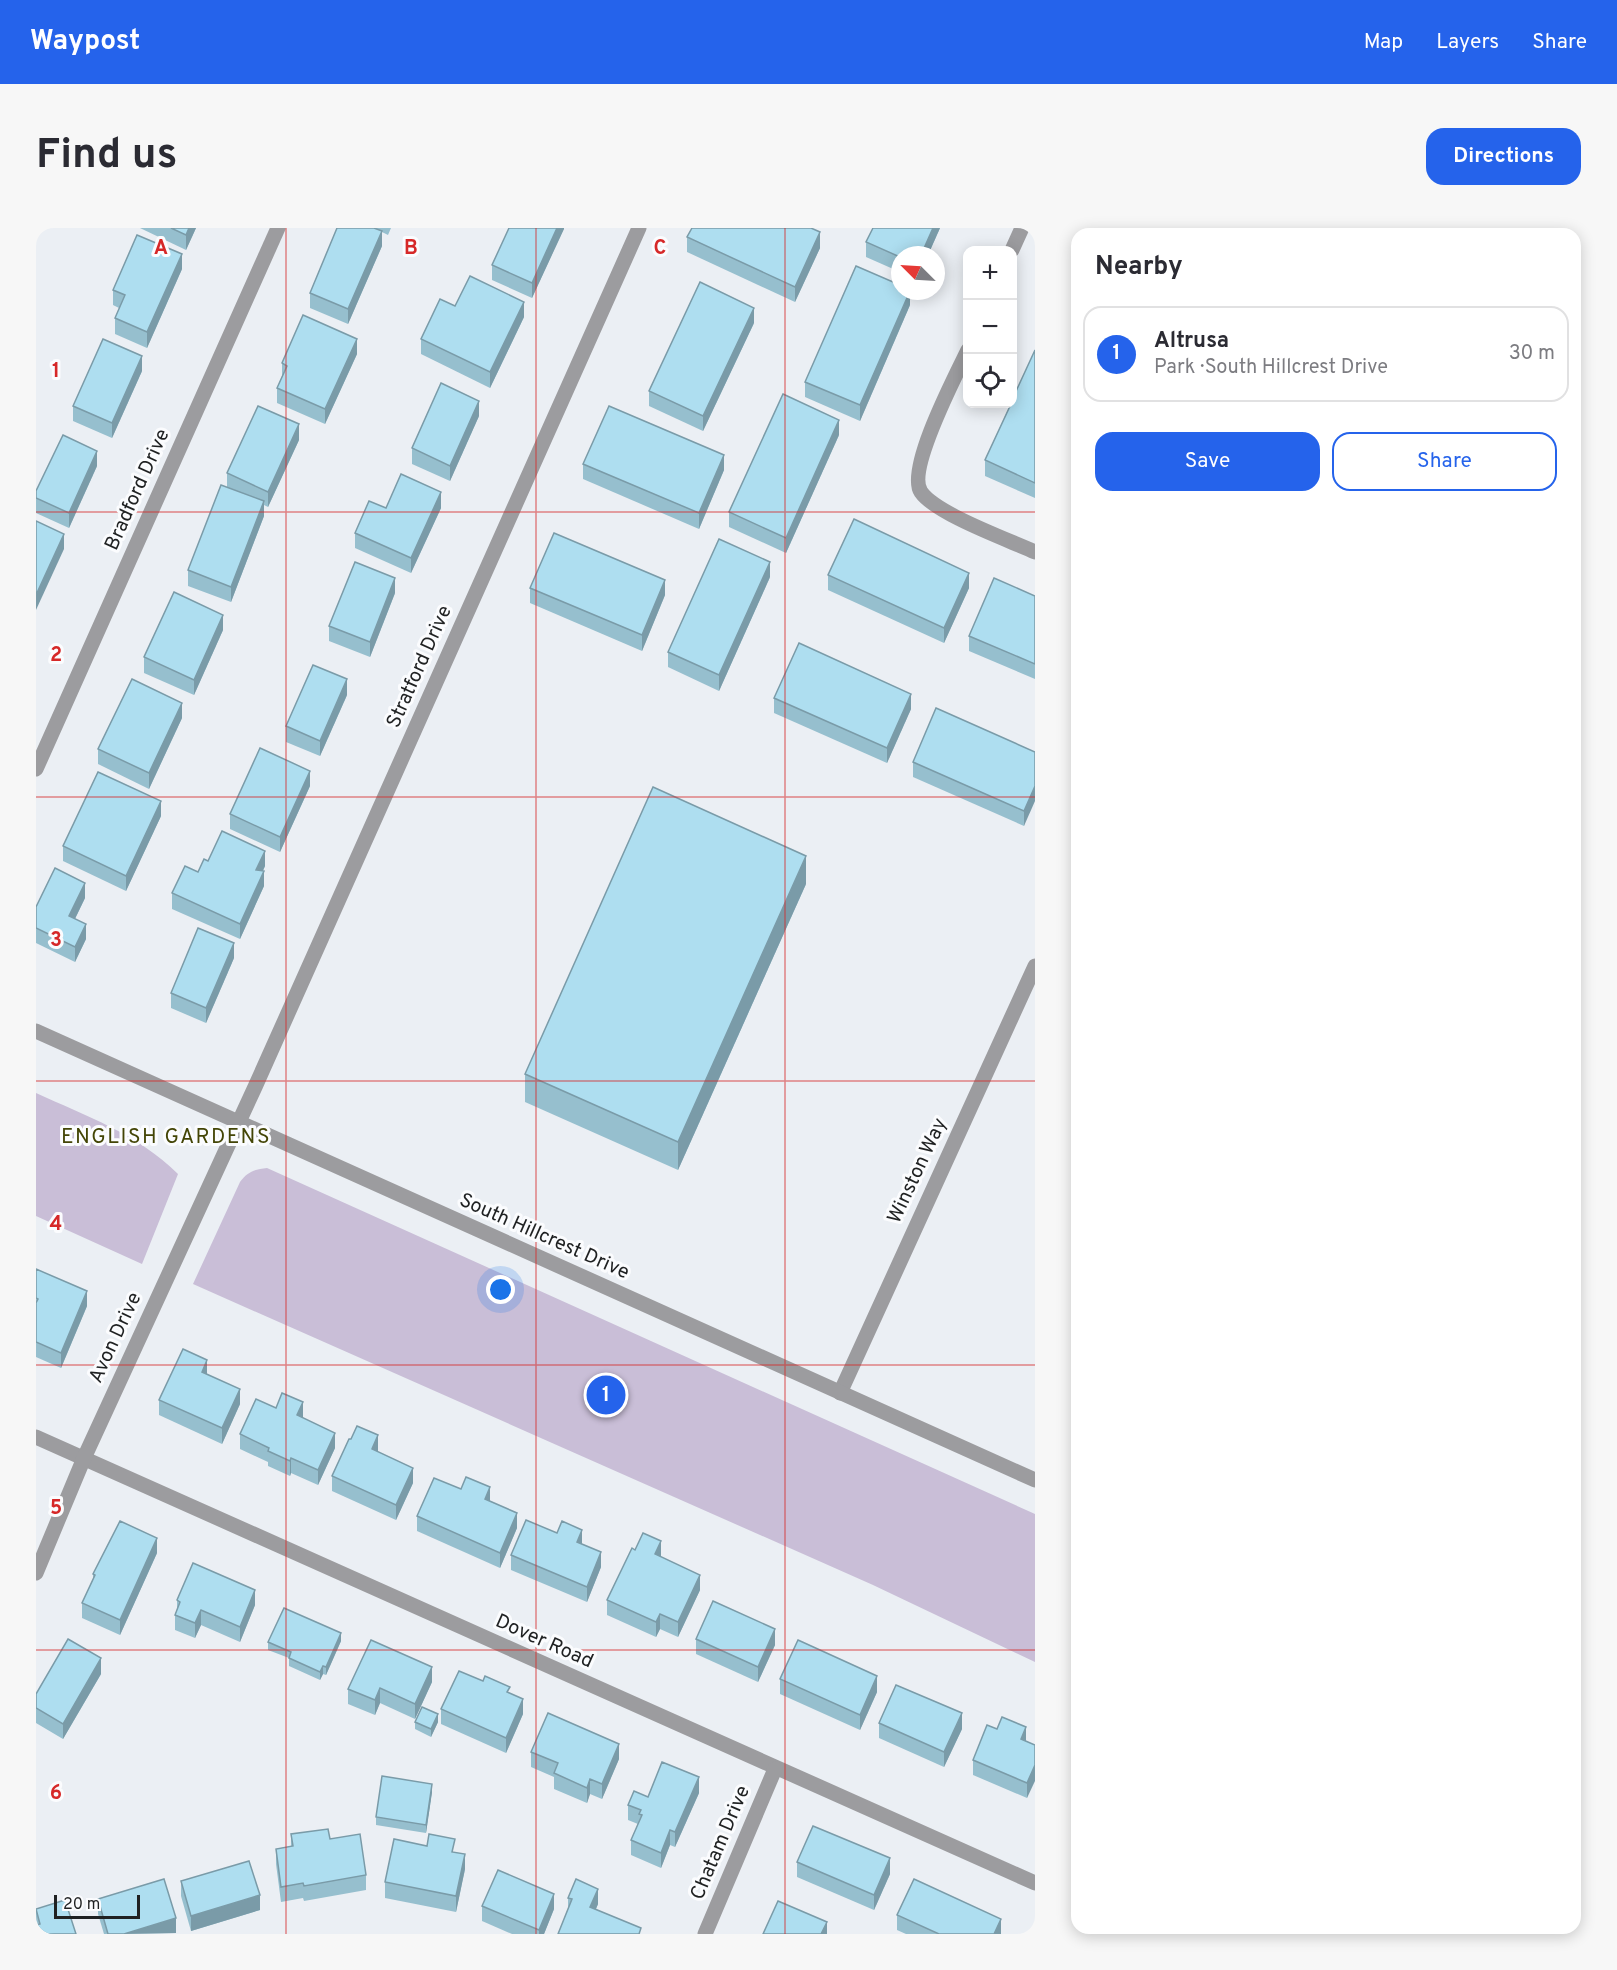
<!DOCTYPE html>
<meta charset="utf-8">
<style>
:root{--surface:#fff;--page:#f7f7f7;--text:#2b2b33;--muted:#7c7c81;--line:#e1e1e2;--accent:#2563eb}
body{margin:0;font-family:Overpass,sans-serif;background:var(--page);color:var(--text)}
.controls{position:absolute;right:18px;top:18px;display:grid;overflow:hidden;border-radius:12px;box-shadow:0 3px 15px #0003}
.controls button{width:54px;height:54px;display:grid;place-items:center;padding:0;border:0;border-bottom:2px solid var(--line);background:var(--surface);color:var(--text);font:30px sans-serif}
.compass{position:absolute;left:855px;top:18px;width:54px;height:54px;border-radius:50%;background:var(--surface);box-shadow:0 3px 15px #0003;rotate:294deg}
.scale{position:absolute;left:18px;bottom:15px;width:86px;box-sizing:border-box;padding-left:6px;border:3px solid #1f2122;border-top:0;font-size:16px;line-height:21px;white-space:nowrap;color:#1f2122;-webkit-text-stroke:4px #fbfcfe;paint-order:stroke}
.you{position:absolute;left:465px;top:1062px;width:21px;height:21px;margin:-15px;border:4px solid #fff;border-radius:50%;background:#1a73e8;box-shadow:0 0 0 9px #1a73e833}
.badge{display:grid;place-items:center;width:39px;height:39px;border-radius:50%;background:var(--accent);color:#fff;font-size:20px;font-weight:700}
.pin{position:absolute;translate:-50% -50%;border:3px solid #fff;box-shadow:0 2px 6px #0006}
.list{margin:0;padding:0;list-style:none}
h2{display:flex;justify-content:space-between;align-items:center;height:78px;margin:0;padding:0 24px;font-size:26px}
h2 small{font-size:20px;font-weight:400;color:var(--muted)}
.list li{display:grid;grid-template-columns:39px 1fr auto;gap:18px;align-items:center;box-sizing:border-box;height:96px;margin:0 12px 12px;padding:0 12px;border:2px solid var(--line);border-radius:18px}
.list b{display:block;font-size:22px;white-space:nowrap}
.list p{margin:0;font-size:20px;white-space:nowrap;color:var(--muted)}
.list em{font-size:20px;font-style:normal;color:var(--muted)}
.actions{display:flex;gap:12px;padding:18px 24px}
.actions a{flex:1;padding:14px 0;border:2px solid var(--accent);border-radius:18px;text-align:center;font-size:21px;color:var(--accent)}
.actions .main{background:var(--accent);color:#fff}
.icon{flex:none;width:33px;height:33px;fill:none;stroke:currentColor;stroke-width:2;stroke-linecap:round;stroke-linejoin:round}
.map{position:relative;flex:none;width:999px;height:1706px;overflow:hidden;border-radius:18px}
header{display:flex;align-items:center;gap:36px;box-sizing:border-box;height:84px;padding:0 30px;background:var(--accent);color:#fff}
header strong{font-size:28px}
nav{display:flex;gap:33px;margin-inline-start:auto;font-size:21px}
.intro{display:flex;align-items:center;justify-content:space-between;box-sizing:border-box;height:144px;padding:0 36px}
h1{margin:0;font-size:42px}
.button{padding:15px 27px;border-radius:18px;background:var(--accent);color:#fff;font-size:21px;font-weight:700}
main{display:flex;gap:36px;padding:0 36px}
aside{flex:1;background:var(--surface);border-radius:18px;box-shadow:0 3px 15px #0003}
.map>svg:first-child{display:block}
</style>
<header>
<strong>Waypost</strong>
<nav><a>Map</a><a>Layers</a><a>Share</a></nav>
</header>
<div class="intro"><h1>Find us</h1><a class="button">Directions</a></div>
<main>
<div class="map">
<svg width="999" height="1706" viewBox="0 0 999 1706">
<rect width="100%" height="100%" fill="#ebeff4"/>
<g fill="#c9bed7">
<path d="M0,865C50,888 102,906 142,946L106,1036L0,988Z"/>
<path d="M231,940L999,1286V1434L837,1357L157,1056L204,954C211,944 219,941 231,940Z"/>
</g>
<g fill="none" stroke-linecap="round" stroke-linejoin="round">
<g stroke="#9c9c9f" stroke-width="15">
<polyline points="976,22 986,0"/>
<path d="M932,122C920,147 870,242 885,264C900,286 973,312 999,324"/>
<polyline points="0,541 242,0"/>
<polyline points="804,1165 999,738"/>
<polyline points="0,1209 999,1655"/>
<polyline points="0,1345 48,1230 219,859 603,0"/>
<polyline points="669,1706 739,1541"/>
</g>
<polyline stroke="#9c9c9f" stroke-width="15" points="0,803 999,1252"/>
</g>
<g fill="#96bfce">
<polygon points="104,0 160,0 150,22"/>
<polygon points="301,0 355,0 352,7 346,4 346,18 312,96 274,80 274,65"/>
<polygon points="528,0 496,70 456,52 456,37"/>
<polygon points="904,0 892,27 864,27 864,44 830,29 830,14"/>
<polygon points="651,9 784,20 759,74 651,24"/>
<polygon points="146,41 111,120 79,106 79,90 83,80 77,77 77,62"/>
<polygon points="874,77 824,193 769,169 769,154"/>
<polygon points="419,78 488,89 454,160 385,126 385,111"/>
<polygon points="718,95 667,203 613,178 613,163"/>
<polygon points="999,122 999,270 949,248 949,232"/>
<polygon points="321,126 289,196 241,175 241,160 246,148 246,135"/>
<polygon points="106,143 76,210 37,193 37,178"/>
<polygon points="443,188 414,253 376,236 376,220"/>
<polygon points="803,207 750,325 693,299 693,284"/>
<polygon points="263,212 232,279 228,277 228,288 195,374 152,358 152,342 191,259 191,245"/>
<polygon points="547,236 688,242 663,301 547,251"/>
<polygon points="61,238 33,300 0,285 0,263"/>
<polygon points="350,280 405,280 375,345 319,320 319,305"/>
<polygon points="792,347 933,360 908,415 792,362"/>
<polygon points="734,349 683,463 632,439 632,424"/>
<polygon points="494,360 629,367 606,423 494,375"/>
<polygon points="359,365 334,429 293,413 293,398"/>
<polygon points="999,368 999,451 933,423 933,408"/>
<polygon points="187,402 158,467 108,445 108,429"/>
<polygon points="311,467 284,528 250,514 250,498"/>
<polygon points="738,470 875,481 851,535 738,485"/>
<polygon points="146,490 113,561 62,536 62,521"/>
<polygon points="999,524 988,598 877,549 877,534"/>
<polygon points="274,558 244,624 194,601 194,586"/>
<polygon points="125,588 90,663 27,633 27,618"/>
<polygon points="172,633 229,638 227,643 228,658 204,711 136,681 136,665 162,644"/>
<polygon points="770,656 642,942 489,874 489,846"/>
<polygon points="49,670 39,691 50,711 39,734 0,715 0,679"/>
<polygon points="198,730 170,795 135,780 135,765"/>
<polygon points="0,1041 51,1078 25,1140 0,1129"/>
<polygon points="171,1146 204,1176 186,1216 123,1187 123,1172"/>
<polygon points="240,1180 266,1190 299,1220 282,1257 255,1245 254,1248 232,1238 232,1234 204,1221 204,1206"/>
<polygon points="342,1223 341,1224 377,1255 360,1292 296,1263 296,1248"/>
<polygon points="454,1273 481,1300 464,1340 381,1303 381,1288"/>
<polygon points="546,1316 565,1339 551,1374 475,1342 475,1327"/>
<polygon points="599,1322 625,1328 625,1329 664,1362 642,1409 624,1401 620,1409 571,1387 571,1372"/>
<polygon points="121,1325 84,1407 46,1390 46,1375 57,1352 57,1346"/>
<polygon points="141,1372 219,1377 204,1414 165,1397 159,1410 139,1402 139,1387 141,1381"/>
<polygon points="660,1411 739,1417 722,1454 660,1426"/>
<polygon points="305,1413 290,1447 287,1446 284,1452 253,1438 253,1430 232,1422 232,1414"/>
<polygon points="65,1446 27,1511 0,1495 0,1466"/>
<polygon points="744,1451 841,1464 824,1502 744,1466"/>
<polygon points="396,1454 379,1491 344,1475 339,1487 312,1476 312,1461"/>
<polygon points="474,1465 487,1486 470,1525 405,1496 405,1481"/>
<polygon points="379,1494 402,1494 395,1509 379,1501"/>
<polygon points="843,1495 926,1501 908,1539 843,1510"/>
<polygon points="990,1513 999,1517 991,1570 937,1547 937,1532"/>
<polygon points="495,1524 583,1531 566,1571 554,1566 551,1575 518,1561 518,1549 495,1539"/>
<polygon points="396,1564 390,1605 340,1597 340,1589"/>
<polygon points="663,1565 639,1619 634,1617 625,1640 595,1627 595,1612 602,1596 592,1592 592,1577 612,1569"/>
<polygon points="255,1606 294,1611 330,1647 330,1662 268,1673 267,1670 245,1674 240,1636 240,1621 255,1618"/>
<polygon points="419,1624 429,1641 420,1684 349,1670 349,1654"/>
<polygon points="761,1634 854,1646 838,1682 761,1649"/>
<polygon points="145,1653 224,1682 155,1703 145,1668"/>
<polygon points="532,1670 562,1676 560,1681 605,1706 532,1682"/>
<polygon points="62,1671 140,1705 68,1706 62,1686"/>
<polygon points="446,1678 518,1681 508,1706 476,1706 446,1693"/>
<polygon points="0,1681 40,1706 0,1706"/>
<polygon points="861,1687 965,1706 870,1706 861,1702"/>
</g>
<g fill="#7a9ba8">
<polygon points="153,0 160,0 150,22 150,7"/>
<polygon points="521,0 528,0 528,1 496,70 496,55"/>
<polygon points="897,0 904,0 892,27 885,27"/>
<polygon points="346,3 346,18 312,96 312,81"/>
<polygon points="784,4 784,20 759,74 759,59"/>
<polygon points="146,26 146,41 111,120 111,104"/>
<polygon points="874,63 874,77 824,193 824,177"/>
<polygon points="488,74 488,89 454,160 454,144"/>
<polygon points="718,80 718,95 667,203 667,188"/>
<polygon points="321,111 321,126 289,196 289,181"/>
<polygon points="106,128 106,143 76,210 76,195"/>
<polygon points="443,173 443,188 414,253 414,238"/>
<polygon points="803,192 803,207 750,325 750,310"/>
<polygon points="263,196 263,212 232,279 232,264"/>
<polygon points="61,223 61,238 33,300 33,285"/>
<polygon points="688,227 688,242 663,301 663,285"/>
<polygon points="405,264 405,280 375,345 375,330"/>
<polygon points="228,273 228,288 195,374 195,359"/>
<polygon points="28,306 28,321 0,382 0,367"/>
<polygon points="734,334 734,349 683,463 683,447"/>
<polygon points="933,345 933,360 908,415 908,400"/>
<polygon points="359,350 359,365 334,429 334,414"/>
<polygon points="629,352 629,367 606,423 606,407"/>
<polygon points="187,387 187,402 158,467 158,452"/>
<polygon points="311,451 311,467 284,528 284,513"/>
<polygon points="875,466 875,481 851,535 851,520"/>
<polygon points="146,475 146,490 113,561 113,545"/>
<polygon points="274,543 274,558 244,624 244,609"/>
<polygon points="999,558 999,573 988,598 988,583"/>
<polygon points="125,573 125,588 90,663 90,648"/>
<polygon points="229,623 229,638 220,657 220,642"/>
<polygon points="770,628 770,656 642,942 642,914"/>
<polygon points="228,643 228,658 204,711 204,696"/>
<polygon points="49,655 49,670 33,703 33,688"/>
<polygon points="50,696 50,711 39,734 39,719"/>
<polygon points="198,715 198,730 170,795 170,780"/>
<polygon points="51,1063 51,1078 25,1140 25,1125"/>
<polygon points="171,1132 171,1147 166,1144"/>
<polygon points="204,1161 204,1176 186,1216 186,1200"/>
<polygon points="267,1174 267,1189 261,1202 261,1187"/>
<polygon points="299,1205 299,1220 282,1257 282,1242"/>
<polygon points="342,1207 342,1223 336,1236 336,1221"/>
<polygon points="255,1230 255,1245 254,1248 254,1233"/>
<polygon points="377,1240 377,1255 360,1292 360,1277"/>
<polygon points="454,1259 454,1274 449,1271"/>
<polygon points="481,1285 481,1300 464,1340 464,1325"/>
<polygon points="546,1302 546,1317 541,1314"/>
<polygon points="121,1310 121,1325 84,1407 84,1392"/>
<polygon points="625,1313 625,1328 619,1341 619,1326"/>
<polygon points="565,1324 565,1339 551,1374 551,1359"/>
<polygon points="664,1347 664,1362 642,1409 642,1394"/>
<polygon points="219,1362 219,1377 204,1414 204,1399"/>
<polygon points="165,1382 165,1397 159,1410 159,1395"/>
<polygon points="624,1386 624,1401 620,1409 620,1394"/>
<polygon points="739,1401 739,1417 722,1454 722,1439"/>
<polygon points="305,1405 305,1413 290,1447 290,1439"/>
<polygon points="65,1430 65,1446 27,1511 27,1496"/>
<polygon points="287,1438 287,1446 284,1452 284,1444"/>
<polygon points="396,1439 396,1454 379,1491 379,1476"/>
<polygon points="841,1448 841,1464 824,1502 824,1487"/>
<polygon points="344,1460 344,1475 339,1487 339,1472"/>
<polygon points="487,1471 487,1486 470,1525 470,1510"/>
<polygon points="926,1485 926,1501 908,1539 908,1524"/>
<polygon points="402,1486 402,1494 395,1509 395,1501"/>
<polygon points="990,1499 990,1514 985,1511"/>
<polygon points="583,1516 583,1531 566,1571 566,1556"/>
<polygon points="999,1537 999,1553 991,1570 991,1555"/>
<polygon points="663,1549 663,1565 639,1619 639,1604"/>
<polygon points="554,1551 554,1566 551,1575 551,1560"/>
<polygon points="396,1556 396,1564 390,1605 390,1597"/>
<polygon points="634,1602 634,1617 625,1640 625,1625"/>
<polygon points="429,1626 429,1641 420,1684 420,1668"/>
<polygon points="854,1630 854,1646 838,1682 838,1667"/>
<polygon points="562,1661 562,1676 554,1694 554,1679"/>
<polygon points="518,1666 518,1681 508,1706 503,1706 503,1702"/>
<polygon points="224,1667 224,1682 155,1703 155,1688"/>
<polygon points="140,1690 140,1705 88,1706"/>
<polygon points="965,1691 965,1706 958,1706"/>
<polygon points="791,1694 791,1706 785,1706"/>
</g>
<g fill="#aedef0" stroke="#7a9ba8" stroke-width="1.5">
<polygon points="135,0 153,0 150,7"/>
<polygon points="301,0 338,0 346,3 312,81 274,65"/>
<polygon points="473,0 521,0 496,55 456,37"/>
<polygon points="656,0 775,0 784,4 759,59 651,9"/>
<polygon points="837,0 897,0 885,27 864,27 864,29 830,14"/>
<polygon points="101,7 146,26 111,104 79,90 89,67 77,62"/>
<polygon points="820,38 864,57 864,63 874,63 824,177 769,154"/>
<polygon points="434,48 488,74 454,144 385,111 404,71 419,78"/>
<polygon points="664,54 718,80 667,188 613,163"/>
<polygon points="267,87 321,111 289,181 241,160 251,138 246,135"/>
<polygon points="67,111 106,128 76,195 37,178"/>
<polygon points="999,122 999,255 949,232 975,176 976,176 976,172"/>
<polygon points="405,155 443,173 414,238 376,220"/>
<polygon points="747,166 803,192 750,310 693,284"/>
<polygon points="222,178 263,196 232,264 191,245"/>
<polygon points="573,178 688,227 663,285 547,236"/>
<polygon points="27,207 61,223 33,285 0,270 0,263"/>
<polygon points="365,246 405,264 375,330 319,305 333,273 350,280"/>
<polygon points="185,257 228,273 195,359 152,342"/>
<polygon points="818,291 933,345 908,400 792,347"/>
<polygon points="0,293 28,306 0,367"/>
<polygon points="518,305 629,352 606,407 494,360"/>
<polygon points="683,311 734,334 683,447 632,424"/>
<polygon points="319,334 359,350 334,414 293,398"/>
<polygon points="958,350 999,368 999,436 933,408"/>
<polygon points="138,364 187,387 158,452 108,429"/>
<polygon points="763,415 875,466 851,520 738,470"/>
<polygon points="277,437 311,451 284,513 250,498"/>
<polygon points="96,451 146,475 113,545 62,521"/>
<polygon points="900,480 999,524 999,558 988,583 877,534"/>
<polygon points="224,520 274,543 244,609 194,586"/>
<polygon points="62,544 125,573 90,648 27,618"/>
<polygon points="617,559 770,628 642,914 489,846"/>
<polygon points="186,603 229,623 220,642 228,643 204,696 136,665 149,638 162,644 168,631 172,633"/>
<polygon points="19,640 49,655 33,688 50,696 39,719 0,700 0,679"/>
<polygon points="162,700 198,715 170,780 135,765"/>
<polygon points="0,1041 51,1063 25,1125 0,1114 0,1075 2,1071 0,1070"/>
<polygon points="147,1121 171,1132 166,1144 204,1161 186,1200 123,1172"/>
<polygon points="246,1165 267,1174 261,1187 299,1205 282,1242 255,1230 254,1233 232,1223 233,1220 204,1206 220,1171 240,1180"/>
<polygon points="321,1198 342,1207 336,1221 377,1240 360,1277 296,1248 313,1211 315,1211"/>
<polygon points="430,1249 454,1259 449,1271 481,1285 464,1325 381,1288 398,1250 425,1261"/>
<polygon points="490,1292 521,1305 526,1293 546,1302 541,1314 565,1324 551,1359 475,1327"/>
<polygon points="84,1293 121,1310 84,1392 46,1375 59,1347 57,1346"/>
<polygon points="607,1305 625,1313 619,1326 664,1347 642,1394 624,1386 620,1394 571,1372 596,1320 599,1322"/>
<polygon points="157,1335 219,1362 204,1399 165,1382 159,1395 139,1387 144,1374 141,1372"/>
<polygon points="677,1373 739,1401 722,1439 660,1411"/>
<polygon points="248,1380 305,1405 290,1439 287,1438 284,1444 253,1430 255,1424 232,1414"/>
<polygon points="32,1411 65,1430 27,1496 0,1480 0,1466"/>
<polygon points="335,1412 396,1439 379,1476 344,1460 339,1472 312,1461"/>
<polygon points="762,1412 841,1448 824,1487 744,1451"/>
<polygon points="423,1443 447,1453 449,1448 474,1459 471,1464 487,1471 470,1510 405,1481"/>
<polygon points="860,1457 926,1485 908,1524 843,1495"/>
<polygon points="386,1479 402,1486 395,1501 379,1494"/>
<polygon points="512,1485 583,1516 566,1556 554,1551 551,1560 518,1545 522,1535 495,1524"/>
<polygon points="966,1489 990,1499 985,1511 999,1517 999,1537 991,1555 937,1532 951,1497 961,1501"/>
<polygon points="626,1534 663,1549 639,1604 634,1602 625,1625 595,1612 606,1587 603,1586 605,1582 592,1577 598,1563 612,1569"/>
<polygon points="346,1548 396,1556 390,1597 340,1589"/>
<polygon points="777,1598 854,1630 838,1667 761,1634"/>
<polygon points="292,1601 294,1611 324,1606 330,1647 268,1658 267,1655 245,1659 240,1621 257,1618 255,1606"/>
<polygon points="393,1606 419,1611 416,1624 429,1626 420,1668 349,1654 358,1611 391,1618"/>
<polygon points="213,1633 224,1667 155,1688 145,1653"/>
<polygon points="462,1642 518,1666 503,1702 446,1678"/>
<polygon points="128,1651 140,1690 88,1706 72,1706 62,1671"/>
<polygon points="540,1651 562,1661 554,1679 605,1700 603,1706 522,1706 536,1671 532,1670"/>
<polygon points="878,1651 965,1691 958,1706 903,1706 861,1687"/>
<polygon points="29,1672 40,1706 0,1706 0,1697 4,1696 0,1681"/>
<polygon points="742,1673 791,1694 785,1706 727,1706"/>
</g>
<path fill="none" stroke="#d62828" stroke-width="1.5" stroke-opacity="0.55" d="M250,0V1706M500,0V1706M749,0V1706M0,284H999M0,569H999M0,853H999M0,1137H999M0,1422H999"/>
<g text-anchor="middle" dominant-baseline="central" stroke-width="6" stroke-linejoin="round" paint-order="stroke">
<g font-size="20" fill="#1f2122" stroke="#fbfcfe">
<text transform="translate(102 262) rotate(-66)">Bradford Drive</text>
<text transform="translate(384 439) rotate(-66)">Stratford Drive</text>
<text transform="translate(882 943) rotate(-65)">Winston Way</text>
<text transform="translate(508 1009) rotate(24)">South Hillcrest Drive</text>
<text transform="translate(80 1110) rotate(-65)">Avon Drive</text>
<text transform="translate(508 1414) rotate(24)">Dover Road</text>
<text transform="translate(685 1615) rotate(-67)">Chatam Drive</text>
</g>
<g font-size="21" letter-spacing="1.5" fill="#434506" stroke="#fbfcfe">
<text x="130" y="909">ENGLISH GARDENS</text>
</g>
</g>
<g font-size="20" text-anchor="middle" font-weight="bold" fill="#d62828" stroke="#fbfcfe" stroke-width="6" stroke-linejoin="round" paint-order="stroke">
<text x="125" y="26">A</text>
<text x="375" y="26">B</text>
<text x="624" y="26">C</text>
<text x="20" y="149">1</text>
<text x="20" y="433">2</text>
<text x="20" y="718">3</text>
<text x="20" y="1002">4</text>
<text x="20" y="1286">5</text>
<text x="20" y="1571">6</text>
</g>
</svg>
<div class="controls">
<button>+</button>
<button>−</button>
<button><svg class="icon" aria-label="locate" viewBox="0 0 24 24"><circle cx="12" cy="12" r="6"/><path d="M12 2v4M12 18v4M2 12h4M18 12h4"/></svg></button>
</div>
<svg class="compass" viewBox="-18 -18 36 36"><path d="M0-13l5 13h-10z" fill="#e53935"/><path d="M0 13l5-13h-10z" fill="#7c7c81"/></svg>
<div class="scale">20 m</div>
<div class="you"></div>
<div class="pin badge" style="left:570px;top:1167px">1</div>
</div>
<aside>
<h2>Nearby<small></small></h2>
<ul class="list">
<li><span class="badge">1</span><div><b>Altrusa</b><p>Park · South Hillcrest Drive</p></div><em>30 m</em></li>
</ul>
<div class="actions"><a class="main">Save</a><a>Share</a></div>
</aside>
</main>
